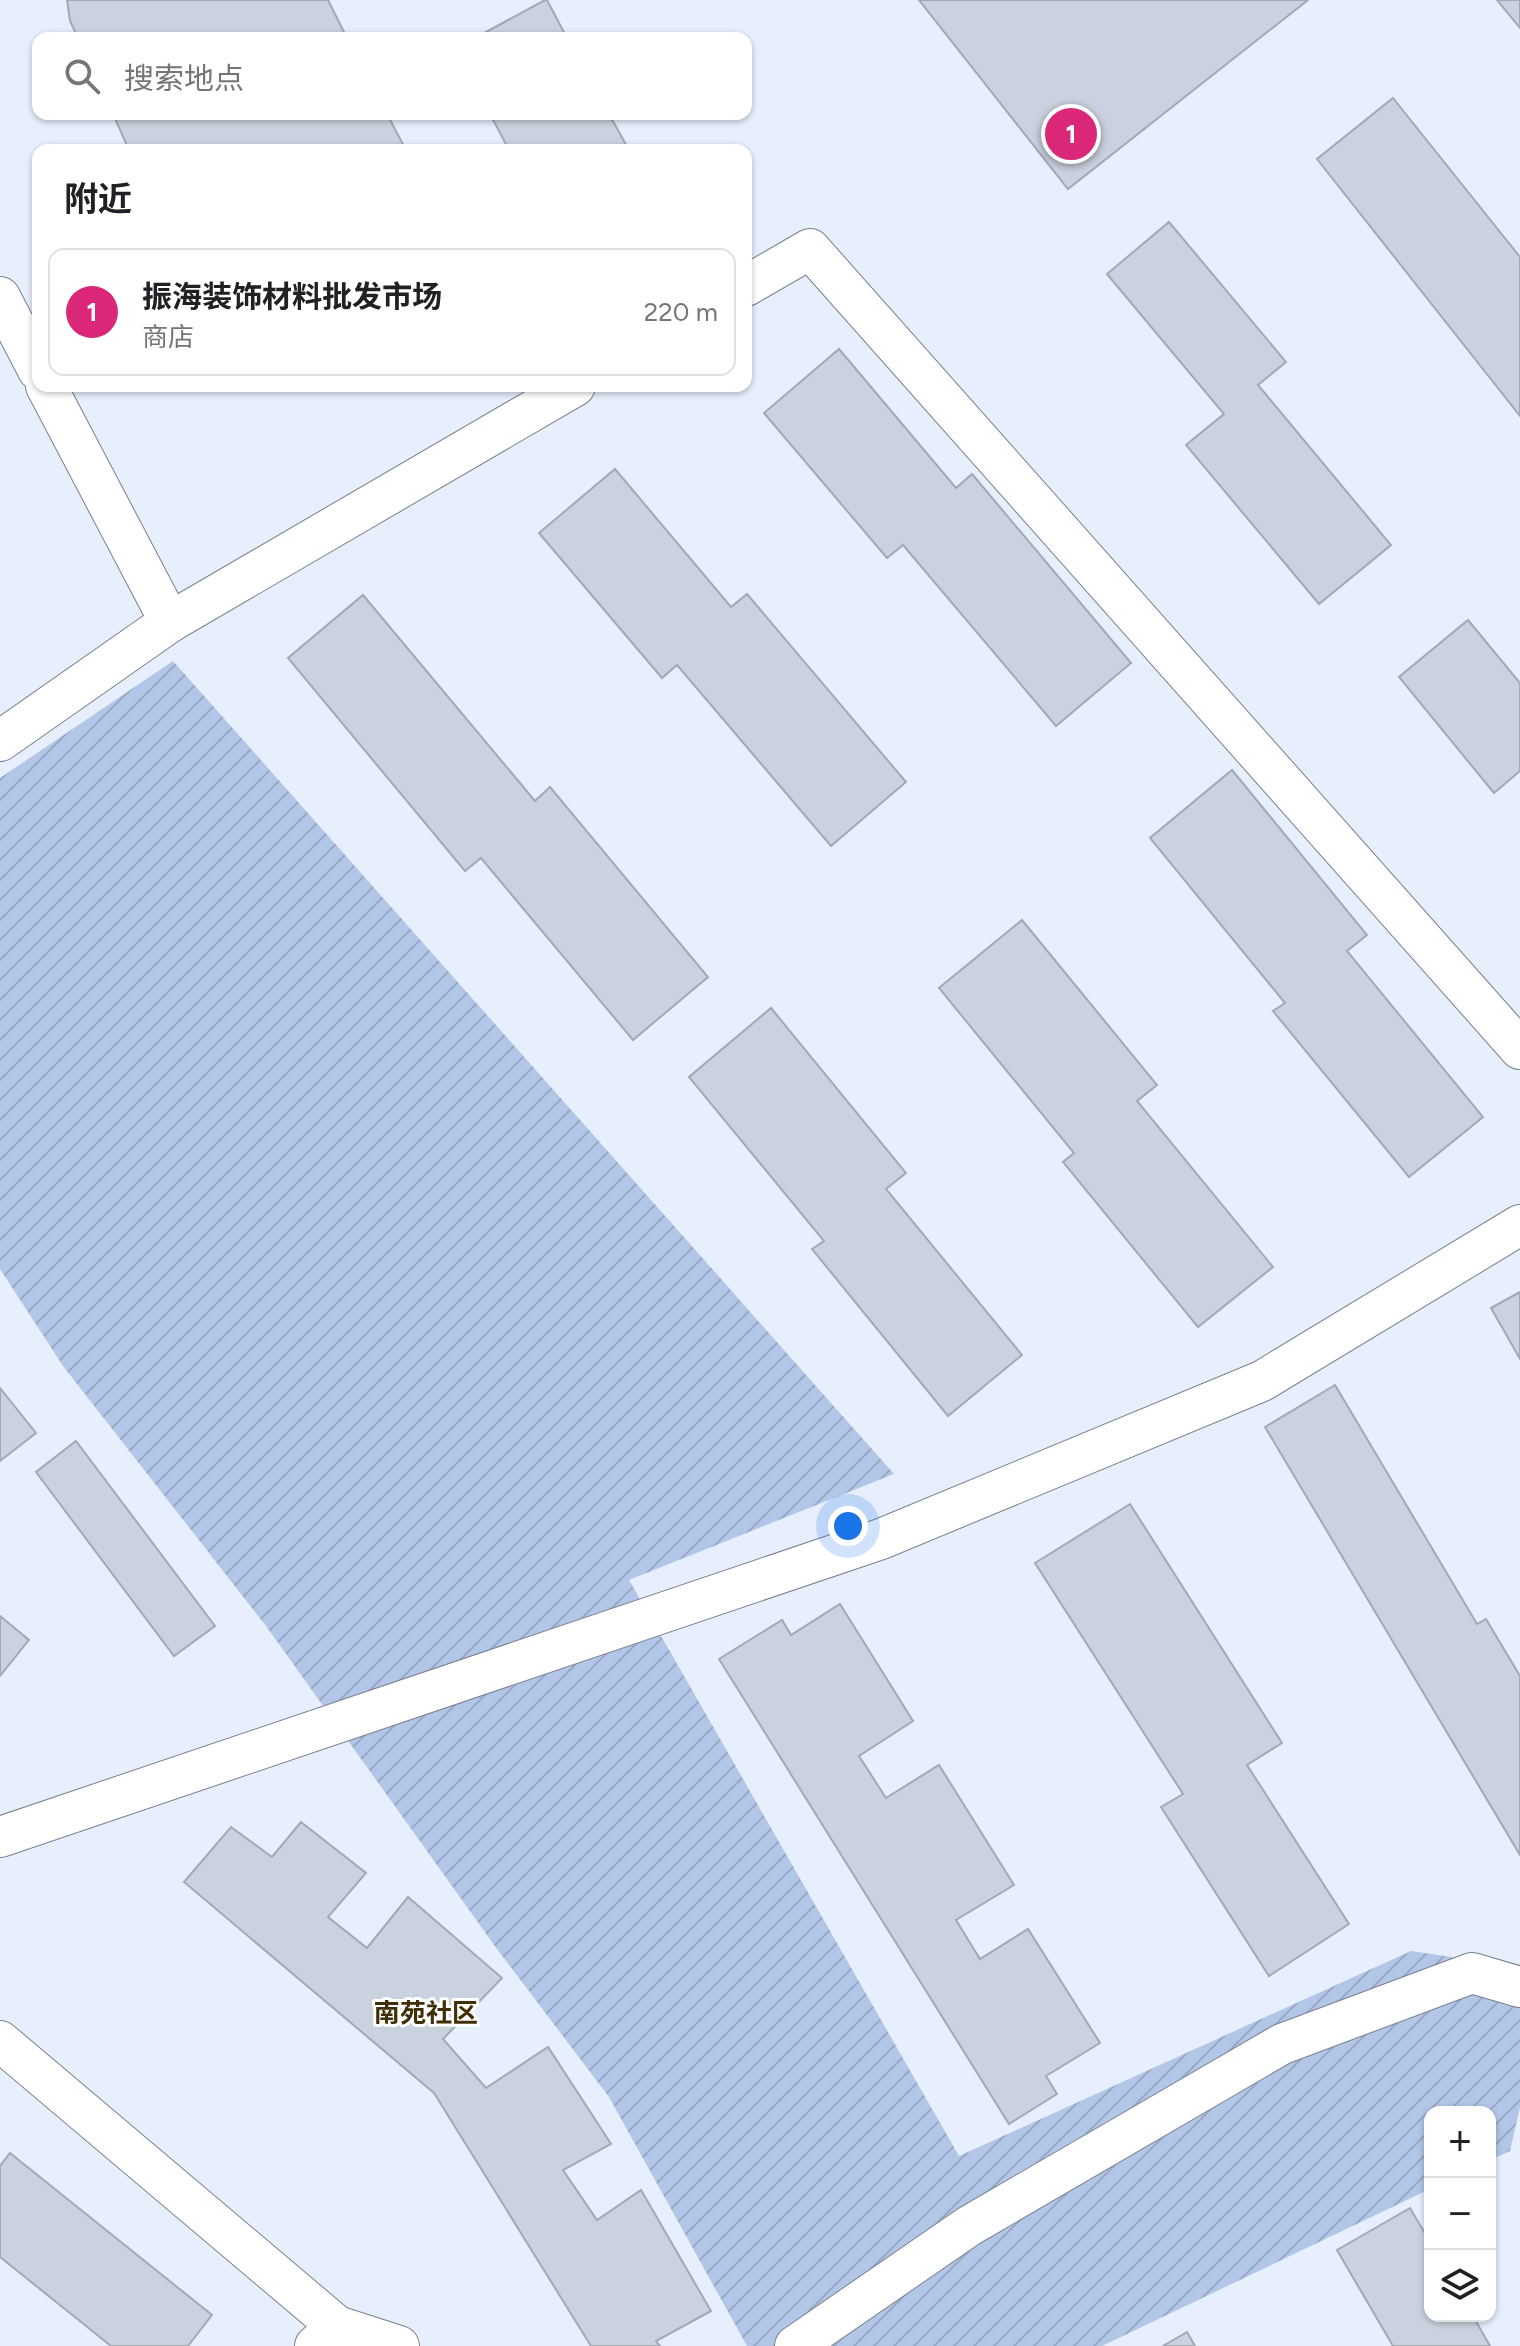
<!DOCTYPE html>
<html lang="zh">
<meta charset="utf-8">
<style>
:root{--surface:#fff;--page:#f6f6f6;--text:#202124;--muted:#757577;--line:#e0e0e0;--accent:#db2777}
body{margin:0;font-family:Figtree,"Noto Sans SC",sans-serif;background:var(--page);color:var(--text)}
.controls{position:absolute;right:24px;bottom:24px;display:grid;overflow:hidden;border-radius:16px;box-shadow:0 2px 6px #0004}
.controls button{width:72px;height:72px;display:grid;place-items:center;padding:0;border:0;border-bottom:2px solid var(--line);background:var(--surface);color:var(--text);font:40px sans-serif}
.you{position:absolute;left:848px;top:1526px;width:28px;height:28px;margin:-20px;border:6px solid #fff;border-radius:50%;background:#1a73e8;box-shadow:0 0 0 12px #1a73e833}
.badge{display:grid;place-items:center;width:52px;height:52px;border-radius:50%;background:var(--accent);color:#fff;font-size:26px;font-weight:700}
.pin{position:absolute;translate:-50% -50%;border:4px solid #fff;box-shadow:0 2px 8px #0006}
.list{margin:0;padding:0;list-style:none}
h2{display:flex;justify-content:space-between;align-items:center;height:104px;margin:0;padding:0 32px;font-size:34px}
h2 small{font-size:26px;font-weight:400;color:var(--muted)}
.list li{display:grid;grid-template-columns:52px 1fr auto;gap:24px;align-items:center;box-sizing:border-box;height:128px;margin:0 16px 16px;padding:0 16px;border:2px solid var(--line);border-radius:16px}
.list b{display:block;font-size:30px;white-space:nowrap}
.list p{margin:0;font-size:26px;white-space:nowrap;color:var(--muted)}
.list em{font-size:26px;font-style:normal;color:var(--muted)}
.icon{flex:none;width:44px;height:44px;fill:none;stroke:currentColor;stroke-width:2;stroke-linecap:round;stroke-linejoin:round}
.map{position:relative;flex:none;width:1520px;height:2346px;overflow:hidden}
.search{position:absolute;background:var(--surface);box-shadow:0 2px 6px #0004;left:32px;top:32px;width:720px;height:88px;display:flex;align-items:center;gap:20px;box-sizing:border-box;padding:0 28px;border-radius:16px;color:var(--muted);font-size:30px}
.panel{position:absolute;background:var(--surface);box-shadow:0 2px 6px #0004;left:32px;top:144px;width:720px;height:248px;border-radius:16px}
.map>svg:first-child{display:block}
</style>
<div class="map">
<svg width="1520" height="2346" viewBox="0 0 1520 2346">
<defs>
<pattern id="garden-furrows" width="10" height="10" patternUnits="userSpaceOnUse" patternTransform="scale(2)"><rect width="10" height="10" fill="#b2c6e8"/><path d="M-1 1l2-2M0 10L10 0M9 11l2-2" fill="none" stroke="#98a9c6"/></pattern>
</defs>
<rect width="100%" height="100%" fill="#e7effc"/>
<polygon fill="url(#garden-furrows)" points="173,661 894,1474 629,1580 959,2156 1411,1951 1520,1967 1520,2107 1510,2151 1490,2160 1490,2112 1430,2112 1430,2189 1102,2346 747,2346 609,2097 497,1949 266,1626 63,1366 0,1269 0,778"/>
<g fill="#cbd2df" stroke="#a1a9b5" stroke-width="2">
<polygon points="67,0 328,0 347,38 78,38 70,21"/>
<polygon points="547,0 567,38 475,38 545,0"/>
<polygon points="919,0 1308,0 1068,189"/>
<polygon points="1497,0 1520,0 1520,28"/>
<polygon points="1393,98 1520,257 1520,416 1317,159"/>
<polygon points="113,114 387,114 406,150 129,150"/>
<polygon points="490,114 609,114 629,150 509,150"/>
<polygon points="1169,222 1286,362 1258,385 1391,545 1319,604 1186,445 1224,414 1107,274"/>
<polygon points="839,349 956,488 972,474 1131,663 1056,726 903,545 887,558 764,413"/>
<polygon points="615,469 731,607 747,594 906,782 831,846 677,665 662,678 539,533"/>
<polygon points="363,595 535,801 550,787 708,977 633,1040 481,858 465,871 288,658"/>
<polygon points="1468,620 1520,683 1520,771 1494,793 1399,677"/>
<polygon points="1232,770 1367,935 1347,951 1483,1117 1409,1177 1273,1011 1285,1003 1150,838"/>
<polygon points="1022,920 1157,1085 1137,1101 1273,1267 1198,1327 1063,1162 1074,1153 939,988"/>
<polygon points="771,1008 906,1173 886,1189 1022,1355 948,1416 812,1249 824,1241 689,1077"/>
<polygon points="1520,1292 1520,1359 1491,1308"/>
<polygon points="1335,1385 1477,1624 1486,1619 1520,1676 1520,1855 1265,1427"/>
<polygon points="0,1388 36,1433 0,1461"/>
<polygon points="76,1441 215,1626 174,1656 36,1472"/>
<polygon points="1130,1504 1282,1743 1247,1765 1349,1924 1269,1976 1161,1807 1183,1794 1035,1563"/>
<polygon points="840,1604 913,1721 859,1756 886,1798 939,1765 1014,1885 956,1920 980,1959 1028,1929 1100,2043 1046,2076 1057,2094 1009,2124 719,1659 782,1620 791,1635"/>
<polygon points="0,1616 29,1640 0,1676"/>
<polygon points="301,1822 366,1873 328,1917 367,1948 408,1897 502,1978 443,2039 486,2088 548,2047 611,2144 563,2170 597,2220 641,2190 711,2311 656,2341 660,2346 591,2346 434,2093 184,1882 231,1827 272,1857"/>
<polygon points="10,2153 212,2315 188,2346 111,2346 0,2257 0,2166"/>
<polygon points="1410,2208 1430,2242 1430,2316 1473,2316 1490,2346 1393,2346 1337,2250"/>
<polygon points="1187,2332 1195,2346 1163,2346"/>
</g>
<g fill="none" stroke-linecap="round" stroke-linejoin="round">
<defs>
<g id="minor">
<polyline points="746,286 810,249 1520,1049"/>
<polyline points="0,297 38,370"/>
<polyline points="46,386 170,622 575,386"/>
<polyline points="0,741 170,622"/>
<polyline points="0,1837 881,1539 1262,1381 1520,1225"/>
<polyline points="0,2041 337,2326"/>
<polyline points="315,2346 337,2326 399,2346"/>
<polyline points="795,2346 969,2226 1282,2044 1472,1973 1520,1987"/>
</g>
</defs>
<use href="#minor" stroke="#7a818d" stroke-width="42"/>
<use href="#minor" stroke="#fff" stroke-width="40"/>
</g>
<g text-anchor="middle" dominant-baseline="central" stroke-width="6" stroke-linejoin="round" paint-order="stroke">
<g font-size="26" font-weight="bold" fill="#412e06" stroke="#fff">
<text x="426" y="2013">南苑社区</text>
</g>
</g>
</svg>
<div class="controls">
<button>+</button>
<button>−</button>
<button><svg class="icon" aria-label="layers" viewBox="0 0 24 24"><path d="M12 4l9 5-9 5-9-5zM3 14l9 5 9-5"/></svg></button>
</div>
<div class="you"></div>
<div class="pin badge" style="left:1071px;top:134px">1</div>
<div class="search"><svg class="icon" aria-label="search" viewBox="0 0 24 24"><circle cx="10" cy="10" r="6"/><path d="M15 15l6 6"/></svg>搜索地点</div>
<section class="panel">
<h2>附近<small></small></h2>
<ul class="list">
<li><span class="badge">1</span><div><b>振海装饰材料批发市场</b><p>商店</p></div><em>220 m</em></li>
</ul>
</section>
</div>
